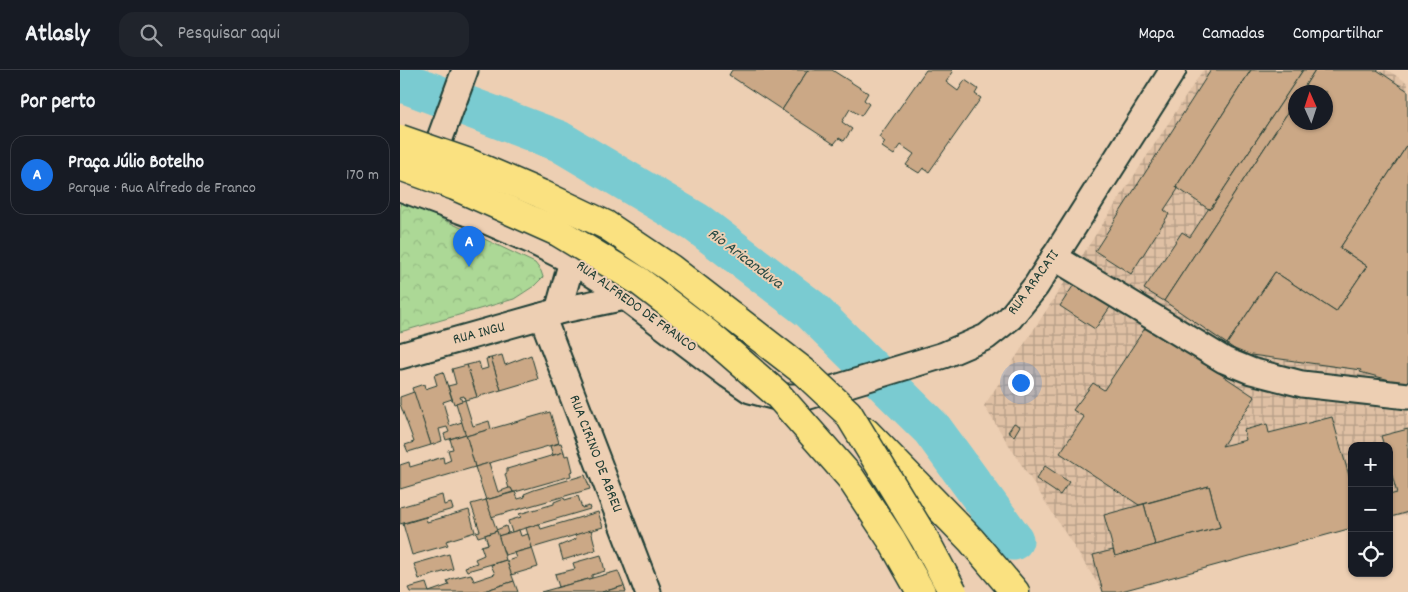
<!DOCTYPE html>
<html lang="pt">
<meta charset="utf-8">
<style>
:root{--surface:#171b24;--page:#20242c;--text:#f1f3f6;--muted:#9ea1a6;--line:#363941;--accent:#1a73e8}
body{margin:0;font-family:Dekko,sans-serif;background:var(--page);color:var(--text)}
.controls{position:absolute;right:15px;bottom:15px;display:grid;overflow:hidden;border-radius:10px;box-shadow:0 1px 4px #0004}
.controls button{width:45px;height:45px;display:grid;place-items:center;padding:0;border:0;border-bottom:1px solid var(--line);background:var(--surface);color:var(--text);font:25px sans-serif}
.compass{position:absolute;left:888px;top:15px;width:45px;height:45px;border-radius:50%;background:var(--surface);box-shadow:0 1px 4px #0004;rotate:357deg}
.you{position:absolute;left:620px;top:312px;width:18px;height:18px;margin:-12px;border:4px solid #fff;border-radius:50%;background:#1a73e8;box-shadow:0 0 0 8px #1a73e833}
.badge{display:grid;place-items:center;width:32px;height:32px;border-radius:50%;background:var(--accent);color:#fff;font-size:16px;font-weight:700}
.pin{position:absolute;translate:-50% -41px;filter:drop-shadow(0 1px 2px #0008)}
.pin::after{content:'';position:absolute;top:26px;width:18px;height:15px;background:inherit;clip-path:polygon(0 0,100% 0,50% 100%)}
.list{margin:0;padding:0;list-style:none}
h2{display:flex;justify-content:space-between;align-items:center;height:65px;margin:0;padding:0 20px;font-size:21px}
h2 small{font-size:16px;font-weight:400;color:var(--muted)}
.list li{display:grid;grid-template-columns:32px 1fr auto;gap:15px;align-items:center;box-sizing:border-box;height:80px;margin:0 10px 10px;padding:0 10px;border:1px solid var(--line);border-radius:15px}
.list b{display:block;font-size:19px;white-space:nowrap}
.list p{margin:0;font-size:16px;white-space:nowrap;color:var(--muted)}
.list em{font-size:16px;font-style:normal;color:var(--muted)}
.icon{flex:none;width:28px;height:28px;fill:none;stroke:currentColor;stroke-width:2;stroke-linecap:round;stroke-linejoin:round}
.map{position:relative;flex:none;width:1008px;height:522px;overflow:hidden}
header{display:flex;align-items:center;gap:30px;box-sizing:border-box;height:70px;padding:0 25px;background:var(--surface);border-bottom:1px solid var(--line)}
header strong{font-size:24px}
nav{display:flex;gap:28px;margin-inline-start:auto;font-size:18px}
.search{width:350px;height:45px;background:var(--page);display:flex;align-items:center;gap:12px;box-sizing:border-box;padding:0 18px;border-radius:15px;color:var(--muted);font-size:19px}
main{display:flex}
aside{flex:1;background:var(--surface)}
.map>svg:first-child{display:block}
</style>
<header>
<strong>Atlasly</strong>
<div class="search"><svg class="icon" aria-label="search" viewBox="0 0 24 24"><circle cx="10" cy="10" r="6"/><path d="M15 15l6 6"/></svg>Pesquisar aqui</div>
<nav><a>Mapa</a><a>Camadas</a><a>Compartilhar</a></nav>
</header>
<main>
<aside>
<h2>Por perto<small></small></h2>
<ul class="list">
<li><span class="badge">A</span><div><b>Praça Júlio Botelho</b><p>Parque · Rua Alfredo de Franco</p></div><em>170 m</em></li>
</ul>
</aside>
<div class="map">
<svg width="1008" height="522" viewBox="0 0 1008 522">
<defs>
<pattern id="industrial-grid" width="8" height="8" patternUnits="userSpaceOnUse" patternTransform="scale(1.25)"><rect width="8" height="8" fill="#dfc0a4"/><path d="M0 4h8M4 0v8" fill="none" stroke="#b49d86"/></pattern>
<pattern id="forest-crowns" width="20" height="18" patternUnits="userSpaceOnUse" patternTransform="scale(1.25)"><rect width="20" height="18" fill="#acd896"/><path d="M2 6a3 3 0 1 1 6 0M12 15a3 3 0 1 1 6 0" fill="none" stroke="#94ba82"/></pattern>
</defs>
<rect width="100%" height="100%" fill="#edcfb3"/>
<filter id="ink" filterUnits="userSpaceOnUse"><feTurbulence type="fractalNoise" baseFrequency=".02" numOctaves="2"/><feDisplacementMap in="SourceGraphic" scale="10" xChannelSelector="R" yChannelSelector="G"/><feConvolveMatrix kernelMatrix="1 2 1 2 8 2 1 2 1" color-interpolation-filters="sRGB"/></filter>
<g filter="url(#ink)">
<path fill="url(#industrial-grid)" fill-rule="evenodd" d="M803,0H987L1008,13V444L989,448V376H952V458L703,522L584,336ZM896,22H926V52H896Z"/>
<polygon fill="url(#forest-crowns)" stroke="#668a65" points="0,131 17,137 135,193 141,201 143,207 134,216 114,229 0,262"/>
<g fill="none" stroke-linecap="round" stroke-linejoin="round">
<polyline stroke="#7acbd1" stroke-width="41" points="0,11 159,71 297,153 410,239 532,359 613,470"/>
</g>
<g fill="#cba886" stroke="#1f3d34">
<polygon points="332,0 408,0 382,40 329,5"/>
<polygon points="408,0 432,0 468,23 464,30 469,34 461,46 450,39 442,52 452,59 444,71 439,68 434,74 382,40"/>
<polygon points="526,0 551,0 553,2 546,12 558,21 565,10 578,19 575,24 581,28 529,102 523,98 519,103 506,95 514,84 501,75 494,85 482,77 485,72 479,67"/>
<polygon points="811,0 851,0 776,117 778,119 764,140 769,144 731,204 695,181"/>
<polygon points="851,0 903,0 810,140 776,117"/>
<polygon points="903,0 915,0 901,22 896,22 896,30 764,231 744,219 782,162 790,167 809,138 810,140"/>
<polygon points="915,0 977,0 1008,21 1008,74 940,178 967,196 936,242 875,202 827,274 764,231 896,30 896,52 926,52 926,22 901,22"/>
<polygon points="1008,74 1008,315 960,302 961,300 851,285 849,289 827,274 875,202 936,242 967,196 940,178"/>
<polygon points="677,210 713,233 695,259 660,236"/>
<polygon points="747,255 855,327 822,376 846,370 844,360 867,354 869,363 932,347 952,416 952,458 718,522 703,522 693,485 713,480 715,486 820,457 809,416 739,435 660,383 684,347 673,340 693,313 704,320"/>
<polygon points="102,285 105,295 131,285 138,309 101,320 91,288"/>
<polygon points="91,288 101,320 77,327 67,295 79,292 81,300 88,298 86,289"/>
<polygon points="67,295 77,327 65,330 64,326 60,327 62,331 54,334 48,316 56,314 52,299"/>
<polygon points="43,302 52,329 43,332 50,356 62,352 66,364 46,370 44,364 49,362 47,357 39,359 42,371 31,375 12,318 24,314 25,319 37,315 34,305"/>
<polygon points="14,322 31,375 8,382 5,375 14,372 0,334 0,327"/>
<polygon points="65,330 73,356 89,351 91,359 66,366 56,333"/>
<polygon points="150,342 159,373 75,397 66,366"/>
<polygon points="614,353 620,356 614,366 608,362"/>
<polygon points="1008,359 1008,442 991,447 989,425 997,423 989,395 989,376 984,376 981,366"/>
<polygon points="66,364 75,397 0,419 0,395 9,392 10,397 43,387 44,393 51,390 48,380 53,379 50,369"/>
<polygon points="161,373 164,382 153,385 150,376"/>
<polygon points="164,382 165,386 169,385 173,401 170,402 171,406 115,422 113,422 111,418 109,419 105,404 107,403 107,399"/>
<polygon points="89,393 98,422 109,418 111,418 113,422 86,430 75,397"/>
<polygon points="645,396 669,412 660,425 636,409"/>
<polygon points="185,405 190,419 91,447 86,430 115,422 118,429 125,427 124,424 134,420"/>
<polygon points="809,416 820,457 755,475 744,434"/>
<polygon points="42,425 44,435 51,433 53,439 0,454 0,437"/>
<polygon points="178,426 182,438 189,436 190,439 112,462 108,451 121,447 119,444 154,434 154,432 164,428 165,430"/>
<polygon points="86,430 97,461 78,467 76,462 80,461 71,434"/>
<polygon points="744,434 755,475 715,486 704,445"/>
<polygon points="69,440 75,462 46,471 48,475 12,485 3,454 26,447 27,452"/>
<polygon points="198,442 203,457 132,478 126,458 139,454 141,459"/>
<polygon points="106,456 108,463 98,466 96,460"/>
<polygon points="119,460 121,466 128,464 132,478 105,485 98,466"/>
<polygon points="191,460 196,480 163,490 159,476 176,469 175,465"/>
<polygon points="97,461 106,490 67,501 65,497 77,493 75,489 84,485 81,476 88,474 85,465"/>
<polygon points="132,478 138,497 111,505 107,491 116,488 114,483"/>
<polygon points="49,484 53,499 19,509 14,494"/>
<polygon points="201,485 205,501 192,505 192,508 159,517 155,504 175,499 173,493"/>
<polygon points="106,490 114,511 81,522 10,522 8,518 26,513 29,522 49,515 47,511 54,508 71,504 74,511 95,504 91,495"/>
<polygon points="218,501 224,516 202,522 141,522"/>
<polygon points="114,511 118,522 81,522"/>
<polygon points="224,516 226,522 202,522"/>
</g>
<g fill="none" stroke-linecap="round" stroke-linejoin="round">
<defs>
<g id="minor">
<polyline points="28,101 65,0"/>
<polyline points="0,118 73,145 132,171 172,191 208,214 328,305 350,320 376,327 406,327 544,285 586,267 610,248 636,216 773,0"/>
<polyline points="654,187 824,290 851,301 902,314 1008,326"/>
<polyline points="158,241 172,191"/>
<polyline points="142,246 248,522"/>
<polyline points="0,286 142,246 158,241 225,227"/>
</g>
<polyline id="highway" points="466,362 571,470 615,522"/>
</defs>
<use href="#minor" stroke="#1f3d34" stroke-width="29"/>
<use href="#highway" stroke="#1f3d34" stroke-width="31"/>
<use href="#minor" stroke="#edcfb3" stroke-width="25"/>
<use href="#highway" stroke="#fae180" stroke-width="28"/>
<defs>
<g id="highway-bridge">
<polyline points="0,69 69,93 141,124 206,155 270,198 403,301 448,343 524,468 553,522"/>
<polyline points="0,96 55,116 158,162 239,211 307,263 377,324 450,407 491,469 521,522"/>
</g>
</defs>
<use href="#highway-bridge" stroke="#1f3d34" stroke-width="31" stroke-linecap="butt"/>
<use href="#highway-bridge" stroke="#fae180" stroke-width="28"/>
</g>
</g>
<g text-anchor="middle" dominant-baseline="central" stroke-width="4" stroke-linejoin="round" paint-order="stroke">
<g font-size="15" fill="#1f3d34" stroke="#edcfb3">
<text transform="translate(634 213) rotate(-54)">RUA ARACATI</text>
<text transform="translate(236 237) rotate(36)">RUA ALFREDO DE FRANCO</text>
<text transform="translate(79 264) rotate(-15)">RUA INGU</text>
<text transform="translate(195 384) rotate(69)">RUA CIRINO DE ABREU</text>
</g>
<g font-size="16" font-style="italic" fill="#284b44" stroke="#edcfb3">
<text transform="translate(345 189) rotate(37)">Rio Aricanduva</text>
</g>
</g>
</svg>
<div class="controls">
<button>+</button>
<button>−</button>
<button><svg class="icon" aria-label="locate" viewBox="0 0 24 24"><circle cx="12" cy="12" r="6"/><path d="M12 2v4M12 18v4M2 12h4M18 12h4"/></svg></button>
</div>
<svg class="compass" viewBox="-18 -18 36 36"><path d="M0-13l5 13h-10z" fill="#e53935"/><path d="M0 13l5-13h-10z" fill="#9ea1a6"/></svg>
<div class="you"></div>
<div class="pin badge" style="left:69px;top:197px">A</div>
</div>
</main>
